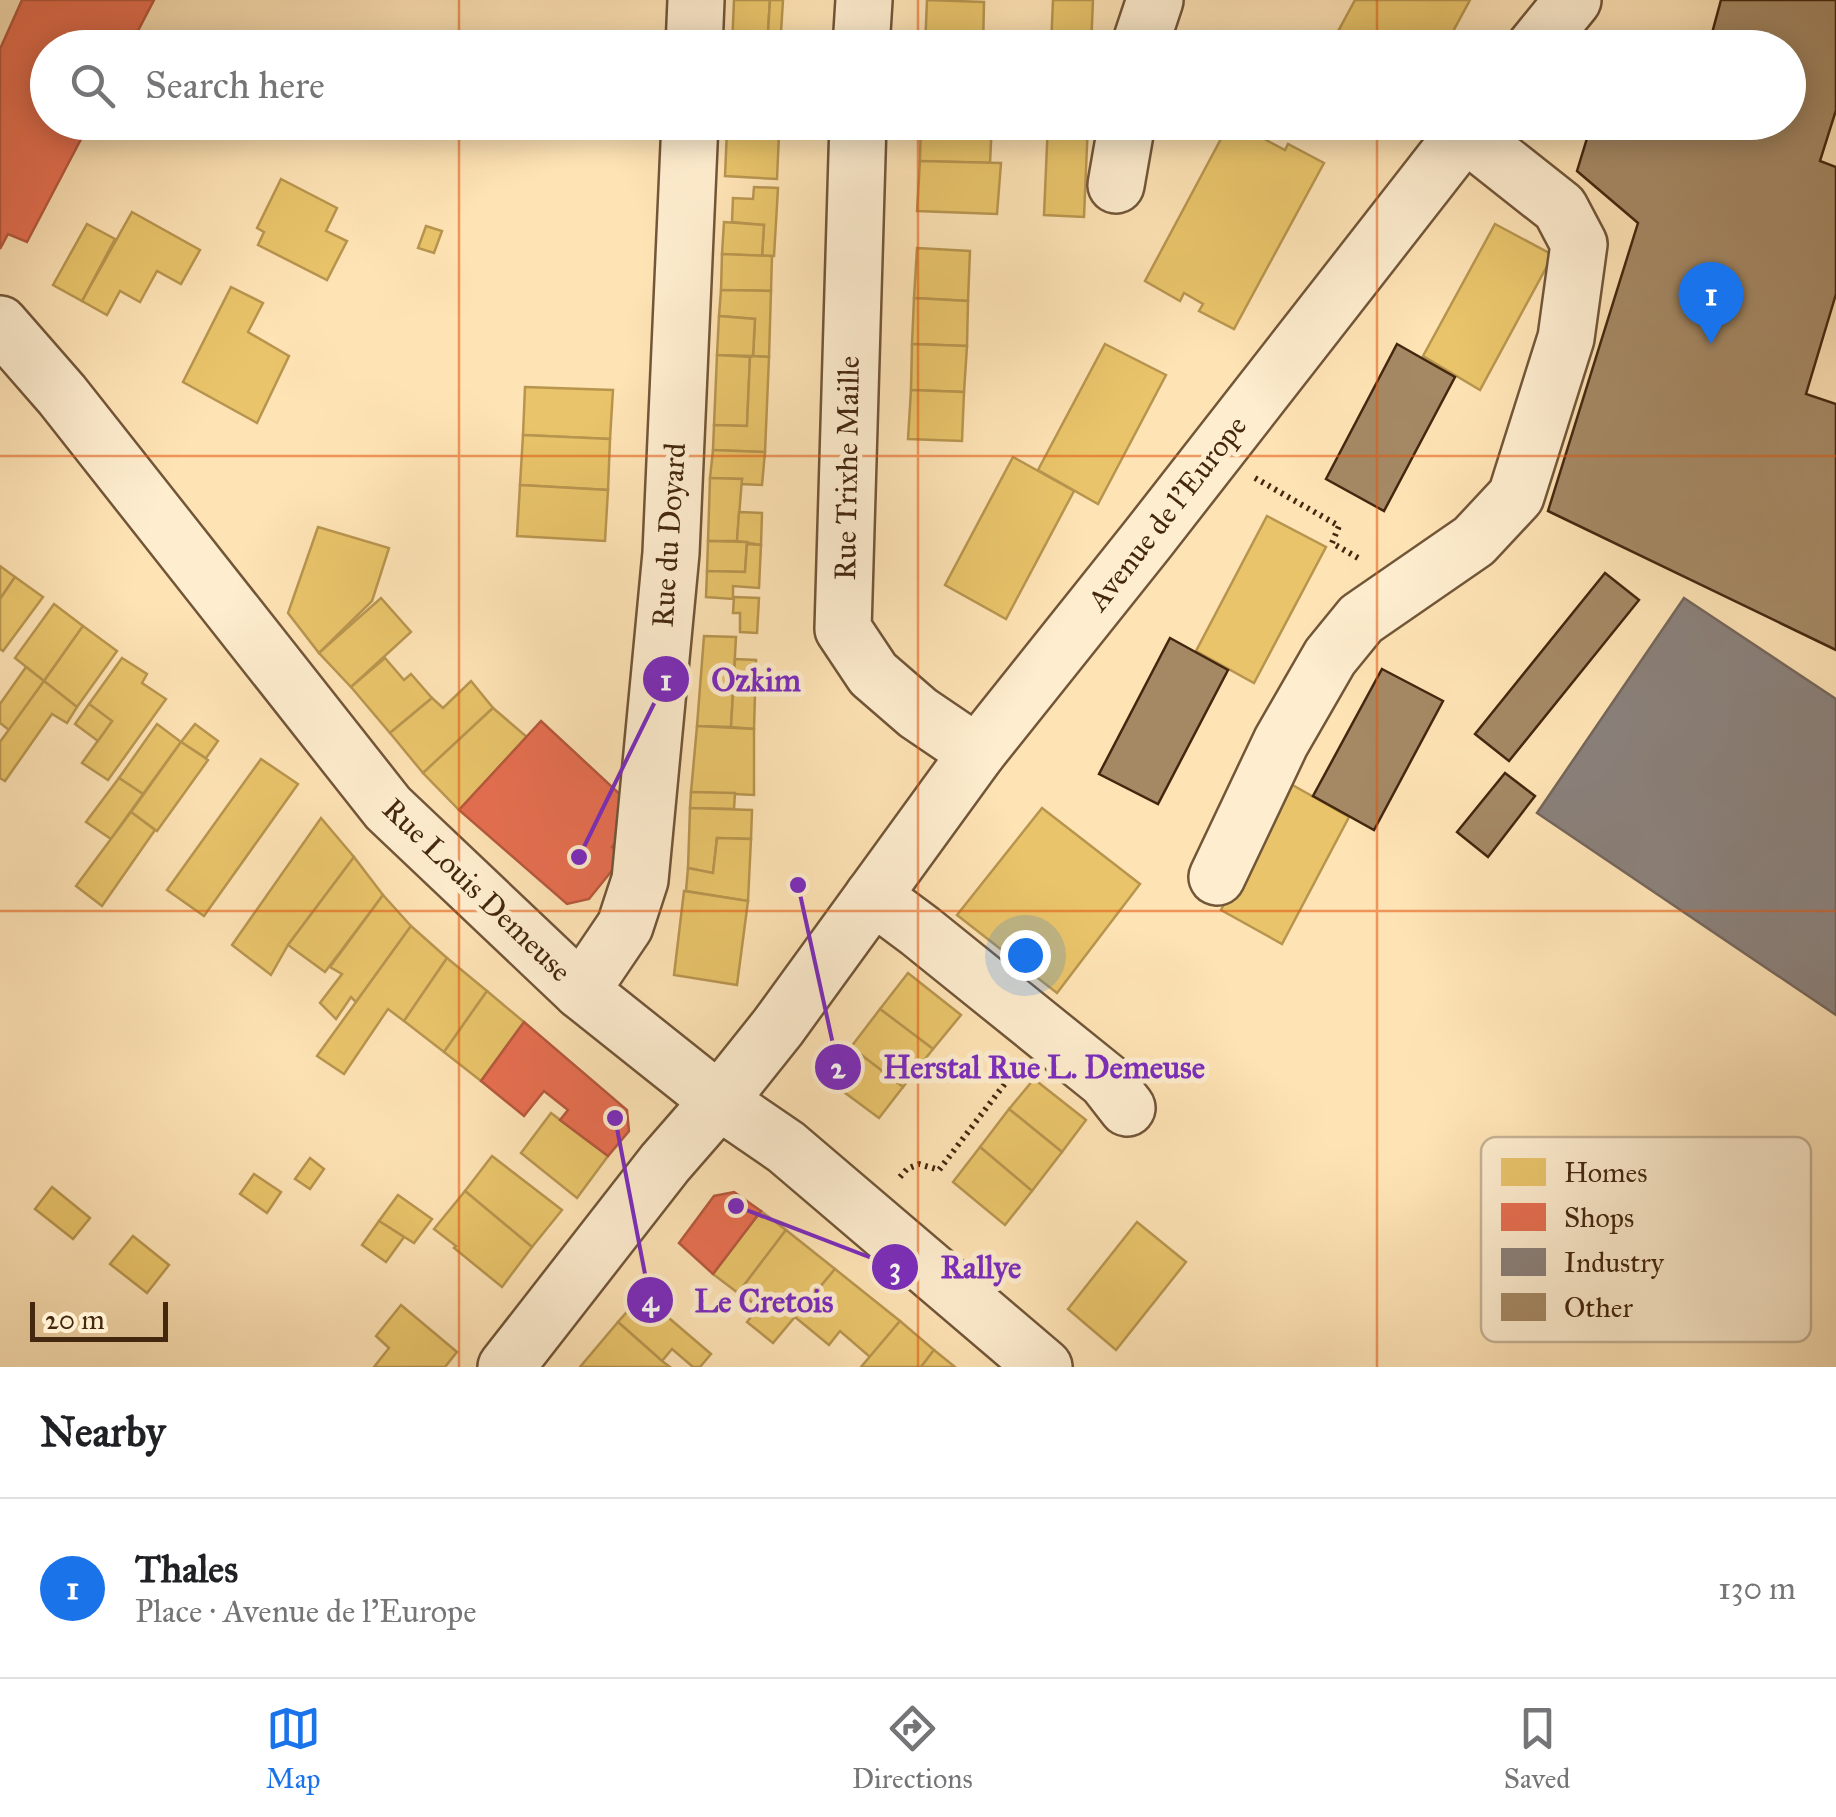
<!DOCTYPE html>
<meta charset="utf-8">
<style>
:root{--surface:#fff;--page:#f2f2f2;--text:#202124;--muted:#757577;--line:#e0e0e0;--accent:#1a73e8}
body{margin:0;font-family:"IM FELL Great Primer",serif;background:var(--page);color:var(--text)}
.scale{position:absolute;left:30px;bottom:25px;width:138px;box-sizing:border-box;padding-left:10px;border:5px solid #44270f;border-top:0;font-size:28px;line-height:35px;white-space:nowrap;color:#44270f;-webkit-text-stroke:8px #feedcf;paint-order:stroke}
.you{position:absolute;left:1025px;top:955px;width:35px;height:35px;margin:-25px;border:8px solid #fff;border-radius:50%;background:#1a73e8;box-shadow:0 0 0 15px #1a73e833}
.badge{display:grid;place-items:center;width:65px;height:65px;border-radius:50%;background:var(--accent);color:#fff;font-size:32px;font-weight:700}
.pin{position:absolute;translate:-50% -82px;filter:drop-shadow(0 2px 5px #0008)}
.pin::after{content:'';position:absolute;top:52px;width:35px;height:30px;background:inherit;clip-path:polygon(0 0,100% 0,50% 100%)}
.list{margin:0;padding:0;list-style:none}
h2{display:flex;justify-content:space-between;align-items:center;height:130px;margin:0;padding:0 40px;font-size:42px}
h2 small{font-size:32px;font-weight:400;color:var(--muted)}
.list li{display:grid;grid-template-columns:65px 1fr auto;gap:30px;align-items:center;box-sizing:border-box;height:180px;padding:0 40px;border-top:2px solid var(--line)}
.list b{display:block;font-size:38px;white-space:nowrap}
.list p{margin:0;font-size:32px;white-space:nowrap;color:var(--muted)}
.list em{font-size:32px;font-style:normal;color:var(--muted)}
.icon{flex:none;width:55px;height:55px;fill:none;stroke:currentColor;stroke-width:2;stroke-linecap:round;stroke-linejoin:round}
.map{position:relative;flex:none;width:1836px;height:1367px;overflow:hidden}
.search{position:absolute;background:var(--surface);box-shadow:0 5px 25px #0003;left:30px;right:30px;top:30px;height:110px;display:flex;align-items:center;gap:25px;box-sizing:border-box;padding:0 35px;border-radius:55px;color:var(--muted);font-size:38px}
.sheet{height:310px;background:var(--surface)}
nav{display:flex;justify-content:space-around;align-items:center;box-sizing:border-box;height:140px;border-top:2px solid var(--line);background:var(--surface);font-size:28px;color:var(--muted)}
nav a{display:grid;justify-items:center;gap:5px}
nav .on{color:var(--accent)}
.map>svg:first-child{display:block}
</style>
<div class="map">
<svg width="1836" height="1367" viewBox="0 0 1836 1367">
<rect width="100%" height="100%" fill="#fee3b5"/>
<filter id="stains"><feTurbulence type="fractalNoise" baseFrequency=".002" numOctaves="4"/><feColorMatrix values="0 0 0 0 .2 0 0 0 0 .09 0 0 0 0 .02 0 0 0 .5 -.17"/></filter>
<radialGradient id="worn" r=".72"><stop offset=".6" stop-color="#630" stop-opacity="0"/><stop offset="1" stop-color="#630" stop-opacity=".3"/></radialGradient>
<g fill="#e9c46a" stroke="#b8954f" stroke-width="2.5">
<polygon points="734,0 770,0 767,48 732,48"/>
<polygon points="770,0 783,0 780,48 767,48"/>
<polygon points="927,0 984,2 983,48 925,48"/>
<polygon points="1053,0 1093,0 1091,48 1051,48"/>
<polygon points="1355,0 1470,0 1444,48 1355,48 1335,37"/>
<polygon points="753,122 778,122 777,134 753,132"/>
<polygon points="921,122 992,122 990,163 920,161"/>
<polygon points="1048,122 1088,122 1084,217 1044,215"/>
<polygon points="1230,122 1248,122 1269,133 1266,140 1285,150 1288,144 1324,163 1234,329 1199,311 1203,304 1184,293 1180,301 1145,281"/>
<polygon points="727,130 779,134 777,179 725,176"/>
<polygon points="920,161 1001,163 997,214 917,211"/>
<polygon points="281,179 337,208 326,231 347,241 327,280 258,245 264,232 257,228"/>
<polygon points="754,187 778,188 774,256 762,256 764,225 732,222 733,198 753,199"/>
<polygon points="132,212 200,250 181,284 157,271 140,302 120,291 107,315 82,301"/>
<polygon points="724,222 764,225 762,256 722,254"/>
<polygon points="87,224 115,239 82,301 53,285"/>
<polygon points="1495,224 1553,255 1480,390 1423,356"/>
<polygon points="426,226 442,231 434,253 418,248"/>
<polygon points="917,248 970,251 968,301 914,298"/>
<polygon points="722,254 772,256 771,291 721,290"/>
<polygon points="231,287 263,303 248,332 289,356 257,423 183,382"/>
<polygon points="721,290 771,291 769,357 753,356 755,319 719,316"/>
<polygon points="914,298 968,301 967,346 912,344"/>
<polygon points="719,316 755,319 753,356 717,355"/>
<polygon points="912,344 967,346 964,392 911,390"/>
<polygon points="1105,344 1166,375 1098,504 1038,470"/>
<polygon points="717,355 750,357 747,426 714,425"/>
<polygon points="753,356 769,357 765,452 713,450 714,425 747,426 750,357"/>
<polygon points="525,387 613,390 610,439 523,435"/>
<polygon points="911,390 964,392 962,441 908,439"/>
<polygon points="523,435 610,439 608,490 520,485"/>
<polygon points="713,450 765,452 762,485 741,484 742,479 710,478"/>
<polygon points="1013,457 1074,491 1006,619 945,585"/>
<polygon points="710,478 742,479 737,541 708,541"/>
<polygon points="520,485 608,490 605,541 517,536"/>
<polygon points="739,512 762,513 761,545 737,541"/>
<polygon points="1267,516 1326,547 1254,683 1196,651"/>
<polygon points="318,527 389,548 372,601 319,653 288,613"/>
<polygon points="708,541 747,542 745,572 707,571"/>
<polygon points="747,544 761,545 759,588 733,586 733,599 706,597 707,571 745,572"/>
<polygon points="0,566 15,577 0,599"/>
<polygon points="15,577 43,597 3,651 0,649 0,599"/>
<polygon points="734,597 759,598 757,633 740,632 740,613 733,613"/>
<polygon points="381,598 411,632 351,687 319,653"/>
<polygon points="54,604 83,626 44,681 15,658"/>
<polygon points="83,626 117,651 77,707 44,681"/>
<polygon points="704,636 736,637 731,727 697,726"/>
<polygon points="122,658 147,674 142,683 166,699 108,780 82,763 112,721 89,704"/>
<polygon points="385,658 404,680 411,674 432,698 390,733 351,687"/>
<polygon points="735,659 756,660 754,729 731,727"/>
<polygon points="26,667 44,681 9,730 0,723 0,704"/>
<polygon points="44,681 77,707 67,723 52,714 5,781 0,778 0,742"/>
<polygon points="471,681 493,708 423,773 390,733 432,698 443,708"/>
<polygon points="89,704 112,721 98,741 75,724"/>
<polygon points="493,708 527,737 459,810 423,773"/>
<polygon points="157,724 181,742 143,794 119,778"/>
<polygon points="195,724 218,741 206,758 181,742"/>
<polygon points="697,726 754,729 754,795 691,792"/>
<polygon points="181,742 208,760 157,831 131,812"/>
<polygon points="261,759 298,784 204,916 167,890"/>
<polygon points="119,778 143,794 111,839 86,822"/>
<polygon points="1289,783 1349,817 1282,944 1221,910"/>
<polygon points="691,792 735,793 734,809 690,808"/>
<polygon points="690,808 752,810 751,839 717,838 713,873 688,868"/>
<polygon points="1042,808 1140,884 1057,993 957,915"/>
<polygon points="131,812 155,830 102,906 76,886"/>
<polygon points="321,818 354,857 288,945 271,975 232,945"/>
<polygon points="717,838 751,839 748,901 686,891 688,868 713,873"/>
<polygon points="354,857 383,895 325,972 288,945"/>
<polygon points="684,891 748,901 737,985 674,975"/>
<polygon points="383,895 411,926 356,1002 351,997 336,1019 320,1003 342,974 330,967"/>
<polygon points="411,926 447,958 404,1021 388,1009 344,1074 317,1056"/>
<polygon points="447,958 487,991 444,1052 404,1021"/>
<polygon points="908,973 961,1015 933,1049 880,1009"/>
<polygon points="487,991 524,1022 481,1081 444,1052"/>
<polygon points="880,1009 933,1049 903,1087 851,1047"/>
<polygon points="851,1047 903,1087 879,1118 825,1078"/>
<polygon points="1034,1079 1086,1120 1062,1152 1009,1109"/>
<polygon points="1009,1109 1062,1152 1032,1191 980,1147"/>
<polygon points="551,1113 608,1156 577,1198 521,1153"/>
<polygon points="980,1147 1032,1191 1005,1225 953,1182"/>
<polygon points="492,1156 562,1210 532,1247 465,1191"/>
<polygon points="310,1158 324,1169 310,1189 295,1179"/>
<polygon points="254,1174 281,1192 267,1213 240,1194"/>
<polygon points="52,1187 90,1218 73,1239 35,1209"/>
<polygon points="465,1191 532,1247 502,1287 454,1248 456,1246 434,1229"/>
<polygon points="398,1195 432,1219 414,1243 379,1221"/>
<polygon points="761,1211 786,1230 738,1293 713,1274"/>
<polygon points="379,1221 404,1237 386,1262 362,1245"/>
<polygon points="1137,1222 1186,1262 1116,1350 1068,1309"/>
<polygon points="786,1230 835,1269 773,1343 747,1322 759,1307 738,1293"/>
<polygon points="133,1236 169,1265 147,1293 110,1264"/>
<polygon points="835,1269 900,1321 870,1357 840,1331 829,1345 795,1317"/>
<polygon points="642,1295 711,1354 700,1367 693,1367 672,1349 662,1361 618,1322"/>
<polygon points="401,1305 457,1352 445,1367 374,1367 389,1348 376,1336"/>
<polygon points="900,1321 934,1350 921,1367 861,1367"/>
<polygon points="618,1322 662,1361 670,1367 580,1367"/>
<polygon points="934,1350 955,1367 921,1367"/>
</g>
<g fill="#e76f51" stroke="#b6593d" stroke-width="2.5">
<polygon points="22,0 154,0 129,48 48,48 48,122 90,122 27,242 8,234 0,249 0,49"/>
<polygon points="541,721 625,799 621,835 612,847 623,857 589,899 567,904 459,810"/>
<polygon points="524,1022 627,1110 629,1131 608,1156 560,1120 568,1110 544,1091 524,1116 481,1081"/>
<polygon points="734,1192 761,1211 713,1274 679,1243 714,1196"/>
</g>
<polygon fill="#8a817c" stroke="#75665b" stroke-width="2.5" points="1684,598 1836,699 1836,1015 1537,813"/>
<g fill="#a58965" stroke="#44270f" stroke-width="2.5">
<polygon points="1721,0 1836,0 1836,110 1820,161 1836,167 1836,294 1806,394 1836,404 1836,650 1548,511 1638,223 1577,171 1592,122 1788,122 1788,48 1708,48"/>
<polygon points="1397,344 1455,377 1384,511 1326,479"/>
<polygon points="1605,573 1639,600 1509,761 1475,734"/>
<polygon points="1170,638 1228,670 1158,804 1099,774"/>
<polygon points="1382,669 1443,701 1374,830 1313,796"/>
<polygon points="1505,773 1535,796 1488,857 1457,832"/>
</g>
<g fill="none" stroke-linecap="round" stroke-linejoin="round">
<defs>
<g id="minor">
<polyline points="694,48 696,0"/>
<polyline points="861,48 864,0"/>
<polyline points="1139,48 1155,0"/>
<polyline points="1534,48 1573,0"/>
<polyline points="858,122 843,629 873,674 918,713 977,753"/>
<polyline points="1116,185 1127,122"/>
<polyline points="0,324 62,395 388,808 581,991 719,1101 786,1147 1044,1367"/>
<polyline points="1217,877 1281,742 1330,657 1361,619 1474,541 1516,496 1566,338 1579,244 1560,208 1465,133"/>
<polyline points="873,896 920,931 1106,1081 1127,1108"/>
<polyline points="581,991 625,926 640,880 671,553 690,122"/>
<polyline points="506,1367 665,1163 719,1101 778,1027 977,753 1147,540 1473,122"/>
</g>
</defs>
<use href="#minor" stroke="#725638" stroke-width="60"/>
<g stroke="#44270f" stroke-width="6" stroke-dasharray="2.5 5" stroke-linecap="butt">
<polyline points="1255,478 1339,526 1332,543 1360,559"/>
<polyline points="900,1177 907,1169 919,1164 939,1170 1016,1069"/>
</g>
<use href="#minor" stroke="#feedcf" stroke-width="55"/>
</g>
<path fill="none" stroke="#e0560c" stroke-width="2.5" stroke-opacity="0.55" d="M459,0V48M918,0V48M1377,0V48M459,122V1367M918,122V1367M1377,122V1367M0,456H1836M0,911H1836"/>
<g text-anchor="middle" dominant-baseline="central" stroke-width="10" stroke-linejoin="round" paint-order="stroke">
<g font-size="30" fill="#44270f" stroke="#feedcf">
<text transform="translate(847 468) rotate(-89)">Rue Trixhe Maille</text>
<text transform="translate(1167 513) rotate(-52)">Avenue de l'Europe</text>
<text transform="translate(669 535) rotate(-86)">Rue du Doyard</text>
<text transform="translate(477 890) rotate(44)">Rue Louis Demeuse</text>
</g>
</g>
<rect x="1481" y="1137" width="330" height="205" rx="15" fill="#feedcf" stroke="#c6b295" stroke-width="2.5"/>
<rect x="1501" y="1158" width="45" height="28" fill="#e9c46a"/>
<rect x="1501" y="1203" width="45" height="28" fill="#e76f51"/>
<rect x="1501" y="1248" width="45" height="28" fill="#8a817c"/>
<rect x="1501" y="1293" width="45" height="28" fill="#a58965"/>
<g font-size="28" fill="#44270f">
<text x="1564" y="1182">Homes</text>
<text x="1564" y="1227">Shops</text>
<text x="1564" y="1272">Industry</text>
<text x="1564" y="1317">Other</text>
</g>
<path fill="none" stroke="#7b2cbf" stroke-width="4" d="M579 857L666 679M798 885L838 1067M736 1206L895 1267M615 1118L650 1300"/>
<g fill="#7b2cbf" stroke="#feedcf" stroke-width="4">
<circle cx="579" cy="857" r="10"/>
<circle cx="798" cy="885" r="10"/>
<circle cx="736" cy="1206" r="10"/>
<circle cx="615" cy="1118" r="10"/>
<circle cx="666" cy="679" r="25"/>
<circle cx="838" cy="1067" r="25"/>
<circle cx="895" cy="1267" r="25"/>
<circle cx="650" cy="1300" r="25"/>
</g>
<g font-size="30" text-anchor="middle" font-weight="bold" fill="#fff">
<text x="666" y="690">1</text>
<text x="838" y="1078">2</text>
<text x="895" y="1278">3</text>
<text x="650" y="1311">4</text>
</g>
<g font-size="32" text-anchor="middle" font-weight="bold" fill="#7b2cbf" stroke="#feedcf" stroke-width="10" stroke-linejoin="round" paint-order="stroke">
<text x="756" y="691">Ozkim</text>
<text x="1044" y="1078">Herstal Rue L. Demeuse</text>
<text x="981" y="1278">Rallye</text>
<text x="764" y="1312">Le Cretois</text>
</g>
<rect width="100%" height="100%" filter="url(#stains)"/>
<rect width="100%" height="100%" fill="url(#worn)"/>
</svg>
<div class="scale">20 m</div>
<div class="you"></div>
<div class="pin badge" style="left:1711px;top:344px">1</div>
<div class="search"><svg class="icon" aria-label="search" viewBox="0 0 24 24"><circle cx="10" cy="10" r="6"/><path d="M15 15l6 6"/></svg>Search here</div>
</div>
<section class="sheet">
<h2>Nearby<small></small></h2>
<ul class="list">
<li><span class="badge">1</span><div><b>Thales</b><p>Place · Avenue de l'Europe</p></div><em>130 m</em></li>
</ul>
</section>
<nav>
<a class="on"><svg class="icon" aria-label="map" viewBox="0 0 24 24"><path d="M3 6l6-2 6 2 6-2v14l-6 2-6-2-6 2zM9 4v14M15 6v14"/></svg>Map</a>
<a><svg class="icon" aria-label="directions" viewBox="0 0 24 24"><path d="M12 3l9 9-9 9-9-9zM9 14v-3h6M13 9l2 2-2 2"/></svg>Directions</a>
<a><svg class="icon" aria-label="saved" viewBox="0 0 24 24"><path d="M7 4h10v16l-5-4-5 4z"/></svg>Saved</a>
</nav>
